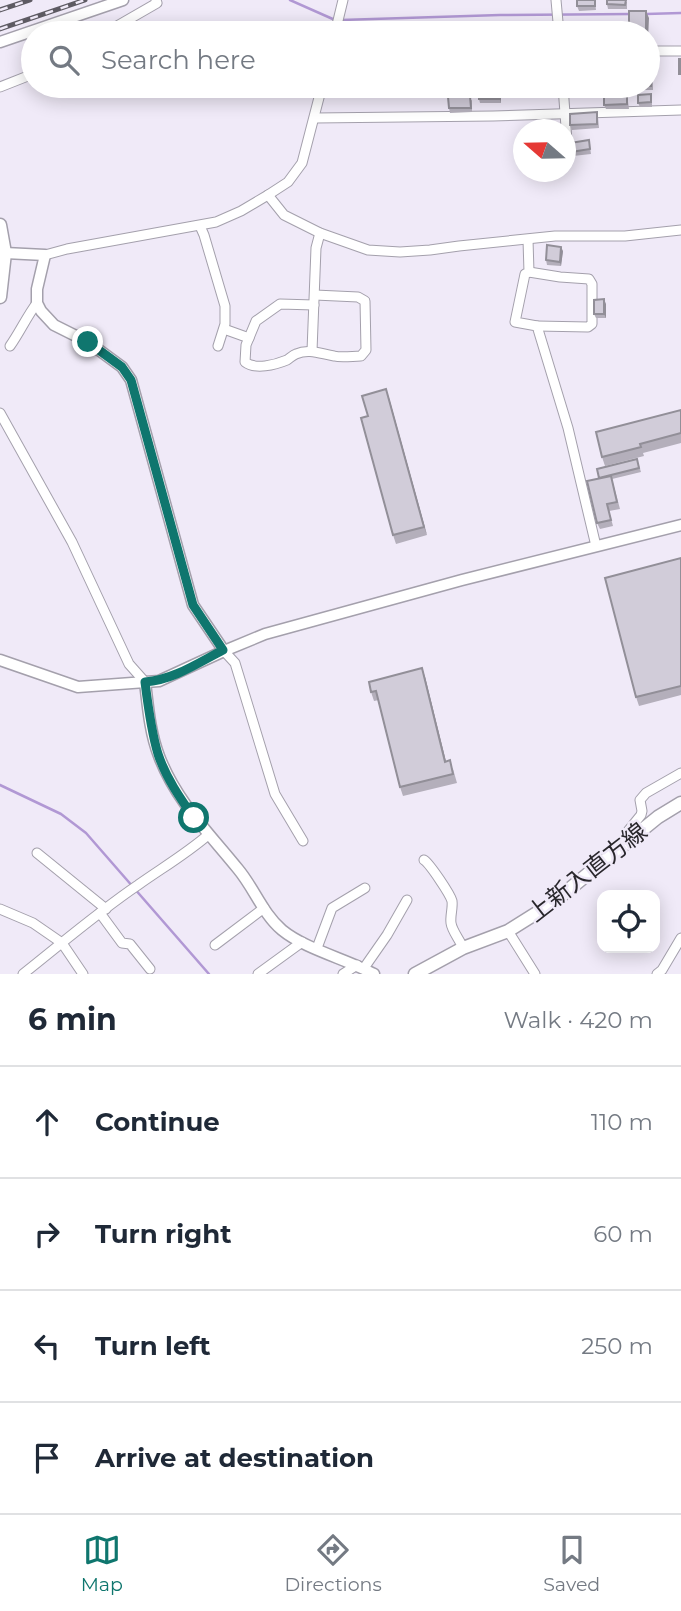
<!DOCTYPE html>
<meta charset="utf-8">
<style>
:root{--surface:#fff;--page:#f6f6f7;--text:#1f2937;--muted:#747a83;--line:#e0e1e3;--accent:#0f766e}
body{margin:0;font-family:Montserrat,"Noto Sans JP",sans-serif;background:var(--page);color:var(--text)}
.controls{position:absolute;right:21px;bottom:21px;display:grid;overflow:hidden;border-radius:14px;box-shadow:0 4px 18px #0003}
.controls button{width:63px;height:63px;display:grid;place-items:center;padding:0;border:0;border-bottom:2px solid var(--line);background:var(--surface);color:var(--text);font:35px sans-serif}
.compass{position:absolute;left:513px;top:119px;width:63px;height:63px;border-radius:50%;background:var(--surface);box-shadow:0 4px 18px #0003;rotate:290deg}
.stop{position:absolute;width:21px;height:21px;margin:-16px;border:5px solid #0f766e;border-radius:50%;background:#fff}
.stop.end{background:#0f766e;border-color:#fff;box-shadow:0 2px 7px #0008}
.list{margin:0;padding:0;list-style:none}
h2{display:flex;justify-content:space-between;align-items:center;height:91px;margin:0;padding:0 28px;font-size:30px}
h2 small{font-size:23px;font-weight:400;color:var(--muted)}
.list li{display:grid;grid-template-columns:46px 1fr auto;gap:21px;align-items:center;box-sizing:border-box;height:112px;padding:0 28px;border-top:2px solid var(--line)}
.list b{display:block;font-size:26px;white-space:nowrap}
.list em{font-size:23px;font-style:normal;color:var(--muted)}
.icon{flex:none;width:38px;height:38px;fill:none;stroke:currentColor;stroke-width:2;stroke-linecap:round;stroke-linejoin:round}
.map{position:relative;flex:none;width:681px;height:974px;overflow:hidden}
.search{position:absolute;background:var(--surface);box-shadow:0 4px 18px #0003;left:21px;right:21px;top:21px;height:77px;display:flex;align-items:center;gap:18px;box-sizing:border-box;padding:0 24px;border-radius:38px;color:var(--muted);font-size:26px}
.sheet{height:539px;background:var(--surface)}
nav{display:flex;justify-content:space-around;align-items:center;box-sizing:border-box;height:98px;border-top:2px solid var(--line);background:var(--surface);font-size:19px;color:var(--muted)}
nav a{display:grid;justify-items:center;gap:4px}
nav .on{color:var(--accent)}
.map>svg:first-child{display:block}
</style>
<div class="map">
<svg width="681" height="974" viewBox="0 0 681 974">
<rect width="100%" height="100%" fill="#f0eaf8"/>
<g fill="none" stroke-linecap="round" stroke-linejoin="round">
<g stroke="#b198d4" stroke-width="2.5">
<polyline points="290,0 335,20"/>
<polyline points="646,14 681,13"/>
<polyline points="341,20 500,15 632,14"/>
<polyline points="0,785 61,814 86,833 209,974"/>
</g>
<defs>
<g id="minor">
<polyline points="556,0 559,33"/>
<polyline points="105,33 157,3 156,0"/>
<polyline points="335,33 343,0"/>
<polyline points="648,51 681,51"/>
<polyline points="563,86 568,155"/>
<polyline points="0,87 33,74"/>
<polyline points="315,118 493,116 681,110"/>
<polyline points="268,195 284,215 320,233 368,250 400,252 430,250 459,246 555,236 625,236 681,230"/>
<polyline points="200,226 204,235 225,306 225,324 218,346"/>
<polyline points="528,240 529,272 525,274 515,322 537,326 568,428 596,546"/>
<polyline points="45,255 67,249 216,222 241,211 268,195 288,182 302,163 322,86"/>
<polyline points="529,272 560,277 589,279 592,284 592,324 588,327 537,326"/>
<path d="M314,305L280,304L256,321L246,345L245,362C255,370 275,365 287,360C290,358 293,355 296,354C309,348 321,354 334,356C342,358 353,356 361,356L366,350L365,301L358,297L315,295"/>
<polyline points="224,329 249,338"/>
<path d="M10,346C20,332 27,316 37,303"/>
<polyline points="312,351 316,248 320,233"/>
<polyline points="0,413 72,542 129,664 145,682"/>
<polyline points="224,651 235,663 275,794 303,841"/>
<polyline points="631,839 628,831 641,815 642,811 640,800 646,793 681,773"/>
<polyline points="37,853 106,909"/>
<path d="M424,860C430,864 450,894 452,901C453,908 450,916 451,923C452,931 460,940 463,948"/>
<polyline points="0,909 33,923 62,943 83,974"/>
<polyline points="100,913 122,943 130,944 150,969"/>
<polyline points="508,931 535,974"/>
<polyline points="215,945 264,908"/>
<polyline points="317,948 332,908 365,888"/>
<polyline points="364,968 387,935 407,900"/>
<path d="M23,974C61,944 98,912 138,885C162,868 186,854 208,835"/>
<polyline points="258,974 302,942"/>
<polyline points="343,974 357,965"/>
<polyline points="657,974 662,970 681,938"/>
</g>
<g id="tertiary">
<polyline points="0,42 123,0"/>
<polyline points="5,253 45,255 37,289 37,303 41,311 54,325 88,342 122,367 131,380 193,605 224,651"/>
<polyline points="0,660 78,687 159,681 224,651 265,634 462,580 681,525"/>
<path d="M145,682C148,707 150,733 159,756C176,801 209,833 238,869C254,888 263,914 282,930C305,949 346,959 374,974"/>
</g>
<g id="secondary">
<polyline points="0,225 5,253 0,297"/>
<polyline points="415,974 463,948 508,931 551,904 658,817 681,803"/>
</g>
</defs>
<use href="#minor" stroke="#a4a0ac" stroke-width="11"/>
<use href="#tertiary" stroke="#a4a0ac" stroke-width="13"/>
<use href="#secondary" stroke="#a4a0ac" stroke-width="15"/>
<use href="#minor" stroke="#fff" stroke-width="9"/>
<use href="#tertiary" stroke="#fff" stroke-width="10"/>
<use href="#secondary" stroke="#fff" stroke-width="12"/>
<defs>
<g id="rail">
<polyline points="0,10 30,0"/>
<polyline points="0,29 85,0"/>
</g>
</defs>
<use href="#rail" stroke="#5e5b63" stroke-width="5"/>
<use href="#rail" stroke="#f0eaf8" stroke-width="2.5" stroke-dasharray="8" stroke-linecap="butt"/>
</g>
<g fill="#b4afbb">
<polygon points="595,0 596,10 579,11 577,6"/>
<polygon points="627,2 627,9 608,9 607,4"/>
<polygon points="648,53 653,57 653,65 651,65 651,78 653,82 653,90 641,90 640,86"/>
<polygon points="479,86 501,86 501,103 480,103 479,99"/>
<polygon points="604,86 628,86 628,94 627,94 629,109 606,109 604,105 605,93"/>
<polygon points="651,94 652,99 652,107 640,107 638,103"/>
<polygon points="472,100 472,112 450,113 449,108"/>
<polygon points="598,117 599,128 572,130 570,125"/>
<polygon points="589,140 591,154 573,156 571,152"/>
<polygon points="563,251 561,266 547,265 546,260"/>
<polygon points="606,304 606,318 596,318 594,314"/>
<polygon points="389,398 427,535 396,544 393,535 368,416"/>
<polygon points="681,410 681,443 643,453 644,456 605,466 602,457"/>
<polygon points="637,459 641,472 612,479 620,509 609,511 613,526 600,529 597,523 600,479 597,469"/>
<polygon points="681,558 681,695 639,706 636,697"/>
<polygon points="425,677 446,761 453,769 457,783 403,796 400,787 379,700 374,701 371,692"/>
</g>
<g fill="#928f98">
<polygon points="646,11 649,18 648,39 648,33 646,32"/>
<polygon points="650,60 651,65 651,82 649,78"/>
<polygon points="500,86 501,86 501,103 500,99"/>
<polygon points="561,247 563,251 561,266 560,262"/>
<polygon points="604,299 606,304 606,318 604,314"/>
<polygon points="386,389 389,398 427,535 424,527"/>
<polygon points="422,668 425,677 448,770 445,762"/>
</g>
<g fill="#d1ccd9" stroke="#928f98" stroke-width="2">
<rect x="577" y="0" width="18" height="6"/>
<polygon points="607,0 626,0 625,5 607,4"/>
<polygon points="629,11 646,11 646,32 629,33"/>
<polygon points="648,53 652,53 652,60 650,60 649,78 651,78 651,86 648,86"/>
<rect x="679" y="59" width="2" height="15"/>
<rect x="479" y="86" width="21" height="13"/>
<polygon points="604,86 627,86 627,89 604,90"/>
<polygon points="627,92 627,104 604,105 604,93"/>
<polygon points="651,94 651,102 638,103 638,95"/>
<polygon points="470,96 471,108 449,108 448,97"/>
<polygon points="597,112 597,124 570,125 570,114"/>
<polygon points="589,140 590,149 571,152 570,143"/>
<polygon points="547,245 561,247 560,262 546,260"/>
<polygon points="604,299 604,314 594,314 594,300"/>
<polygon points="386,389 424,527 393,535 361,418 368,416 362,396"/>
<polygon points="681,410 681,433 640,444 641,447 602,457 596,432"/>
<polygon points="637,459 639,468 599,478 597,469"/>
<polygon points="611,476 617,502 607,504 611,520 597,523 587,481"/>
<polygon points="681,558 681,686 636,697 605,578"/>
<polygon points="422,668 445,762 450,760 453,774 400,787 376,691 371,692 369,682"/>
</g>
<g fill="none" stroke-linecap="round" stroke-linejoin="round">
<path stroke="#0f766e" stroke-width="9" d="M88,342L122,367L131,380L193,605L223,650C198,663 173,680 145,682C148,706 151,731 158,754C166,778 180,798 194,818"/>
</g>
<g text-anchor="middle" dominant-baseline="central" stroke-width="5" stroke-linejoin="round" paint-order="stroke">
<g font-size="24" fill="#29272c" stroke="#f0eaf8">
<text transform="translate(587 872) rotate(-38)">上新入直方線</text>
</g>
</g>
</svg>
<div class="controls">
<button><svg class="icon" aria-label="locate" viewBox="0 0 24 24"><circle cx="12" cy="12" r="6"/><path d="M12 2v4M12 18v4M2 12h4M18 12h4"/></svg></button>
</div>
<svg class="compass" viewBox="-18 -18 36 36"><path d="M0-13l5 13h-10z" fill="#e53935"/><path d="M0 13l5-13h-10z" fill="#747a83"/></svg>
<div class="stop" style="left:194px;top:818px"></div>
<div class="stop end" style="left:88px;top:342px"></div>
<div class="search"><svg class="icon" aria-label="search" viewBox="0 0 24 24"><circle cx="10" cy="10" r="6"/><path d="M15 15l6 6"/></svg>Search here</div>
</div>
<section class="sheet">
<h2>6 min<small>Walk · 420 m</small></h2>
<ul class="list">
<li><svg class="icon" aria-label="ahead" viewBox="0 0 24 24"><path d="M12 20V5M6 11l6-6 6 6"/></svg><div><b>Continue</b></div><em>110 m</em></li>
<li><svg class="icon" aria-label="right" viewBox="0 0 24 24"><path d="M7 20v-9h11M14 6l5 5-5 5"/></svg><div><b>Turn right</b></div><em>60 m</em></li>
<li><svg class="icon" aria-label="left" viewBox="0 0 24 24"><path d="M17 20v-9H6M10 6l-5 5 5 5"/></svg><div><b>Turn left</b></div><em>250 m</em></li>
<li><svg class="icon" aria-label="arrive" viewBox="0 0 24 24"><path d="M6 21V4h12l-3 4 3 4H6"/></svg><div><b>Arrive at destination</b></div></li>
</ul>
</section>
<nav>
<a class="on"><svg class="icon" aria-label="map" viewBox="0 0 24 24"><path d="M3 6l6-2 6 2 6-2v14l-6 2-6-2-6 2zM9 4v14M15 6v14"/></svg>Map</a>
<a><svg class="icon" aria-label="directions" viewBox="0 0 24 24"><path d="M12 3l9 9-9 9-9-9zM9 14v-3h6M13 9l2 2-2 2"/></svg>Directions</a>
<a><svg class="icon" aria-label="saved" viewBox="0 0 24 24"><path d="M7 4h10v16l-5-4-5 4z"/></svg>Saved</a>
</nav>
